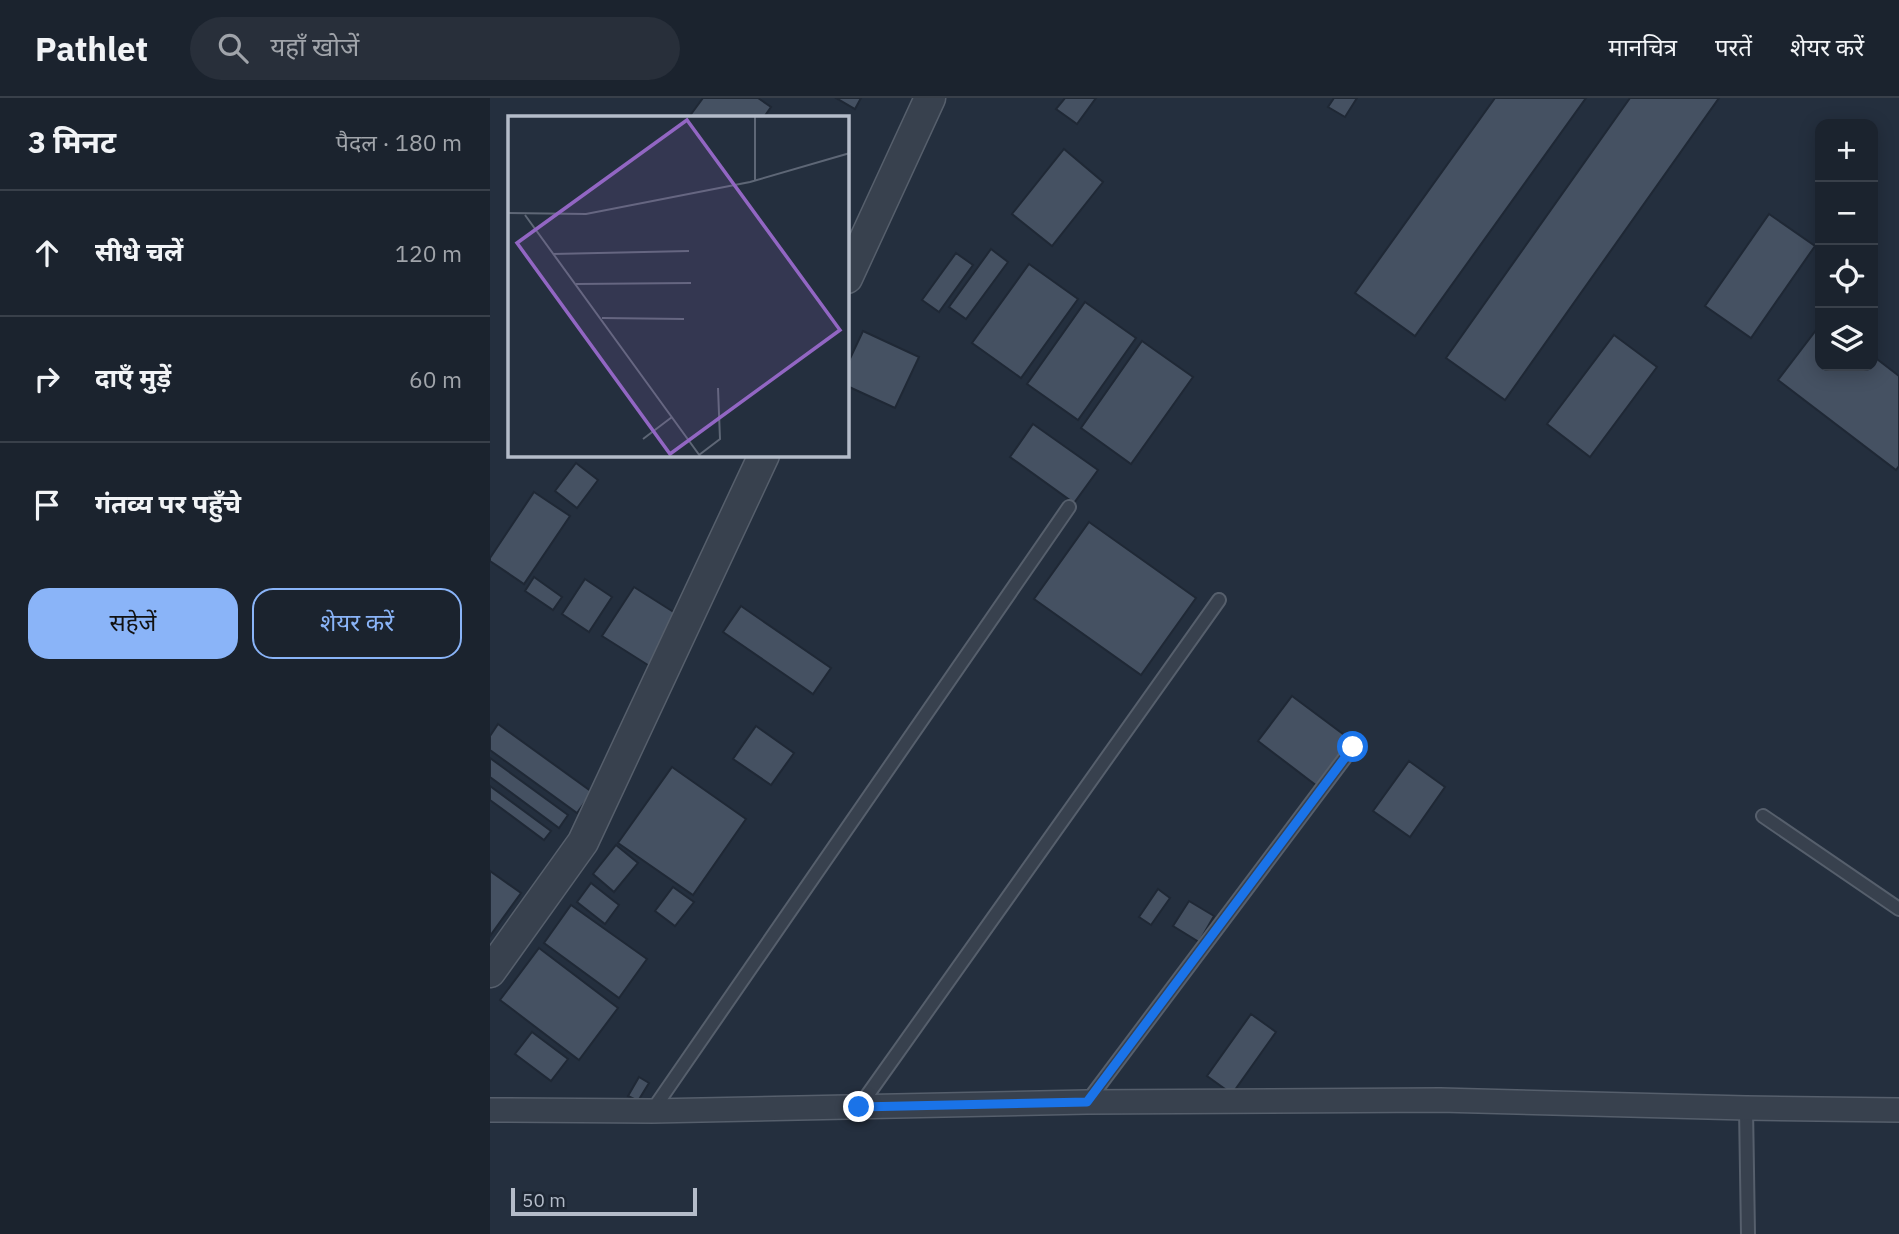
<!DOCTYPE html>
<html lang="hi">
<meta charset="utf-8">
<style>
:root{--surface:#1b232e;--page:#282f3a;--text:#f1f3f6;--muted:#a0a4aa;--line:#39404a;--accent:#8ab4f8}
body{margin:0;font-family:"IBM Plex Sans","Noto Sans Devanagari",sans-serif;background:var(--page);color:var(--text)}
.controls{position:absolute;right:21px;top:21px;display:grid;overflow:hidden;border-radius:14px;box-shadow:0 4px 18px #0003}
.controls button{width:63px;height:63px;display:grid;place-items:center;padding:0;border:0;border-bottom:2px solid var(--line);background:var(--surface);color:var(--text);font:35px sans-serif}
.scale{position:absolute;left:21px;bottom:18px;width:186px;box-sizing:border-box;padding-left:7px;border:4px solid #b4bcc9;border-top:0;font-size:19px;line-height:24px;white-space:nowrap;color:#b4bcc9;-webkit-text-stroke:5px #1d2633;paint-order:stroke}
.stop{position:absolute;width:21px;height:21px;margin:-16px;border:5px solid #1a73e8;border-radius:50%;background:#fff}
.stop.end{background:#1a73e8;border-color:#fff;box-shadow:0 2px 7px #0008}
.list{margin:0;padding:0;list-style:none}
h2{display:flex;justify-content:space-between;align-items:center;height:91px;margin:0;padding:0 28px;font-size:30px}
h2 small{font-size:23px;font-weight:400;color:var(--muted)}
.list li{display:grid;grid-template-columns:46px 1fr auto;gap:21px;align-items:center;box-sizing:border-box;height:126px;padding:0 28px;border-top:2px solid var(--line)}
.list b{display:block;font-size:26px;white-space:nowrap}
.list em{font-size:23px;font-style:normal;color:var(--muted)}
.actions{display:flex;gap:14px;padding:21px 28px}
.actions a{flex:1;padding:16px 0;border:2px solid var(--accent);border-radius:21px;text-align:center;font-size:24px;color:var(--accent)}
.actions .main{background:var(--accent);color:#111}
.icon{flex:none;width:38px;height:38px;fill:none;stroke:currentColor;stroke-width:2;stroke-linecap:round;stroke-linejoin:round}
.map{position:relative;flex:none;width:1409px;height:1136px;overflow:hidden}
header{display:flex;align-items:center;gap:42px;box-sizing:border-box;height:98px;padding:0 35px;background:var(--surface);border-bottom:2px solid var(--line)}
header strong{font-size:33px}
nav{display:flex;gap:38px;margin-inline-start:auto;font-size:24px}
.search{width:490px;height:63px;background:var(--page);display:flex;align-items:center;gap:18px;box-sizing:border-box;padding:0 24px;border-radius:38px;color:var(--muted);font-size:26px}
main{display:flex}
aside{flex:1;background:var(--surface)}
.map>svg:first-child{display:block}
</style>
<header>
<strong>Pathlet</strong>
<div class="search"><svg class="icon" aria-label="search" viewBox="0 0 24 24"><circle cx="10" cy="10" r="6"/><path d="M15 15l6 6"/></svg>यहाँ खोजें</div>
<nav><a>मानचित्र</a><a>परतें</a><a>शेयर करें</a></nav>
</header>
<main>
<aside>
<h2>3 मिनट<small>पैदल · 180 m</small></h2>
<ul class="list">
<li><svg class="icon" aria-label="ahead" viewBox="0 0 24 24"><path d="M12 20V5M6 11l6-6 6 6"/></svg><div><b>सीधे चलें</b></div><em>120 m</em></li>
<li><svg class="icon" aria-label="right" viewBox="0 0 24 24"><path d="M7 20v-9h11M14 6l5 5-5 5"/></svg><div><b>दाएँ मुड़ें</b></div><em>60 m</em></li>
<li><svg class="icon" aria-label="arrive" viewBox="0 0 24 24"><path d="M6 21V4h12l-3 4 3 4H6"/></svg><div><b>गंतव्य पर पहुँचे</b></div></li>
</ul>
<div class="actions"><a class="main">सहेजें</a><a>शेयर करें</a></div>
</aside>
<div class="map">
<svg width="1409" height="1136" viewBox="0 0 1409 1136">
<rect width="100%" height="100%" fill="#242f3e"/>
<g fill="#455162" stroke="#1f2835" stroke-width="2">
<polygon points="213,0 268,0 281,9 274,19 199,19"/>
<polygon points="346,0 371,0 365,11"/>
<polygon points="575,0 606,0 587,26 566,11"/>
<polygon points="844,0 867,0 855,19 838,9"/>
<polygon points="1005,0 1096,0 925,238 865,195"/>
<polygon points="1140,0 1229,0 1015,302 956,260"/>
<polygon points="574,51 613,84 562,148 522,116"/>
<polygon points="1279,116 1325,148 1261,240 1215,208"/>
<polygon points="501,151 518,164 476,221 459,209"/>
<polygon points="466,155 483,167 449,214 432,202"/>
<polygon points="539,166 588,201 531,280 482,245"/>
<polygon points="595,204 646,240 588,322 537,286"/>
<polygon points="1330,227 1330,268 1383,268 1383,258 1409,278 1409,368 1406,372 1288,282"/>
<polygon points="373,233 429,259 405,310 357,288 357,267"/>
<polygon points="1124,237 1167,269 1100,359 1057,326"/>
<polygon points="652,243 703,279 641,366 591,330"/>
<polygon points="543,326 608,372 584,405 520,359"/>
<polygon points="86,365 108,382 87,410 65,393"/>
<polygon points="44,394 80,418 34,486 0,463 0,460"/>
<polygon points="599,424 706,500 651,577 544,501"/>
<polygon points="44,479 72,499 63,512 35,493"/>
<polygon points="95,481 122,499 99,534 72,516"/>
<polygon points="144,489 193,520 161,569 112,538"/>
<polygon points="251,508 341,570 323,596 233,534"/>
<polygon points="802,598 861,642 827,688 768,643"/>
<polygon points="8,626 102,694 87,715 0,652 0,638"/>
<polygon points="266,628 304,655 281,687 243,661"/>
<polygon points="0,660 78,717 69,730 0,679"/>
<polygon points="919,663 955,689 920,739 883,713"/>
<polygon points="182,669 256,721 203,797 128,745"/>
<polygon points="0,688 61,733 54,742 0,702"/>
<polygon points="126,747 148,765 124,794 103,776"/>
<polygon points="0,773 31,795 0,838"/>
<polygon points="101,785 129,807 115,826 87,804"/>
<polygon points="183,789 204,804 185,828 165,813"/>
<polygon points="668,791 680,800 661,827 649,819"/>
<polygon points="699,803 724,818 709,844 683,828"/>
<polygon points="81,807 157,861 129,900 54,845"/>
<polygon points="49,850 128,910 89,962 10,902"/>
<polygon points="761,916 786,934 742,996 717,978"/>
<polygon points="42,934 78,961 61,983 25,956"/>
<polygon points="149,979 159,985 148,1003 138,998"/>
</g>
<g fill="none" stroke-linecap="round" stroke-linejoin="round">
<defs>
<g id="service">
<polyline points="1273,718 1409,811"/>
<polyline points="597,1004 863,649"/>
<polyline points="369,1009 729,502"/>
<polyline points="1256,1010 1258,1136"/>
<polyline points="162,1013 579,409"/>
</g>
<polyline id="minor" points="0,1012 162,1013 597,1004 950,1002 1256,1010 1409,1012"/>
<g id="tertiary">
<polyline points="357,180 440,0"/>
<polyline points="0,874 93,744 274,357"/>
</g>
</defs>
<use href="#service" stroke="#565f6c" stroke-width="16"/>
<use href="#minor" stroke="#565f6c" stroke-width="26"/>
<use href="#tertiary" stroke="#565f6c" stroke-width="33"/>
<use href="#service" stroke="#38414e" stroke-width="12"/>
<use href="#minor" stroke="#38414e" stroke-width="23"/>
<use href="#tertiary" stroke="#38414e" stroke-width="30"/>
</g>
<g fill="none" stroke-linecap="round" stroke-linejoin="round">
<polyline stroke="#1a73e8" stroke-width="9" points="369,1009 597,1004 863,649"/>
</g>
<g transform="translate(18 18)">
<rect width="341" height="341" fill="#242f3e"/>
<path fill="none" stroke="#5e6776" stroke-width="2" d="M247,1V65M0,97L78,98L242,66L342,37M17,99L192,340M45,138L181,135M68,168L183,167M94,202L176,203M135,323L164,301M191,339L212,323L210,272"/>
<path fill="#9266c3" fill-opacity="0.15" stroke="#9266c3" stroke-width="3.5" d="M179,4L332,214L162,338L9,127Z"/>
<rect width="341" height="341" fill="none" stroke="#b4bcc9" stroke-width="3.5"/>
</g>
</svg>
<div class="controls">
<button>+</button>
<button>−</button>
<button><svg class="icon" aria-label="locate" viewBox="0 0 24 24"><circle cx="12" cy="12" r="6"/><path d="M12 2v4M12 18v4M2 12h4M18 12h4"/></svg></button>
<button><svg class="icon" aria-label="layers" viewBox="0 0 24 24"><path d="M12 4l9 5-9 5-9-5zM3 14l9 5 9-5"/></svg></button>
</div>
<div class="scale">50 m</div>
<div class="stop" style="left:863px;top:649px"></div>
<div class="stop end" style="left:369px;top:1009px"></div>
</div>
</main>
